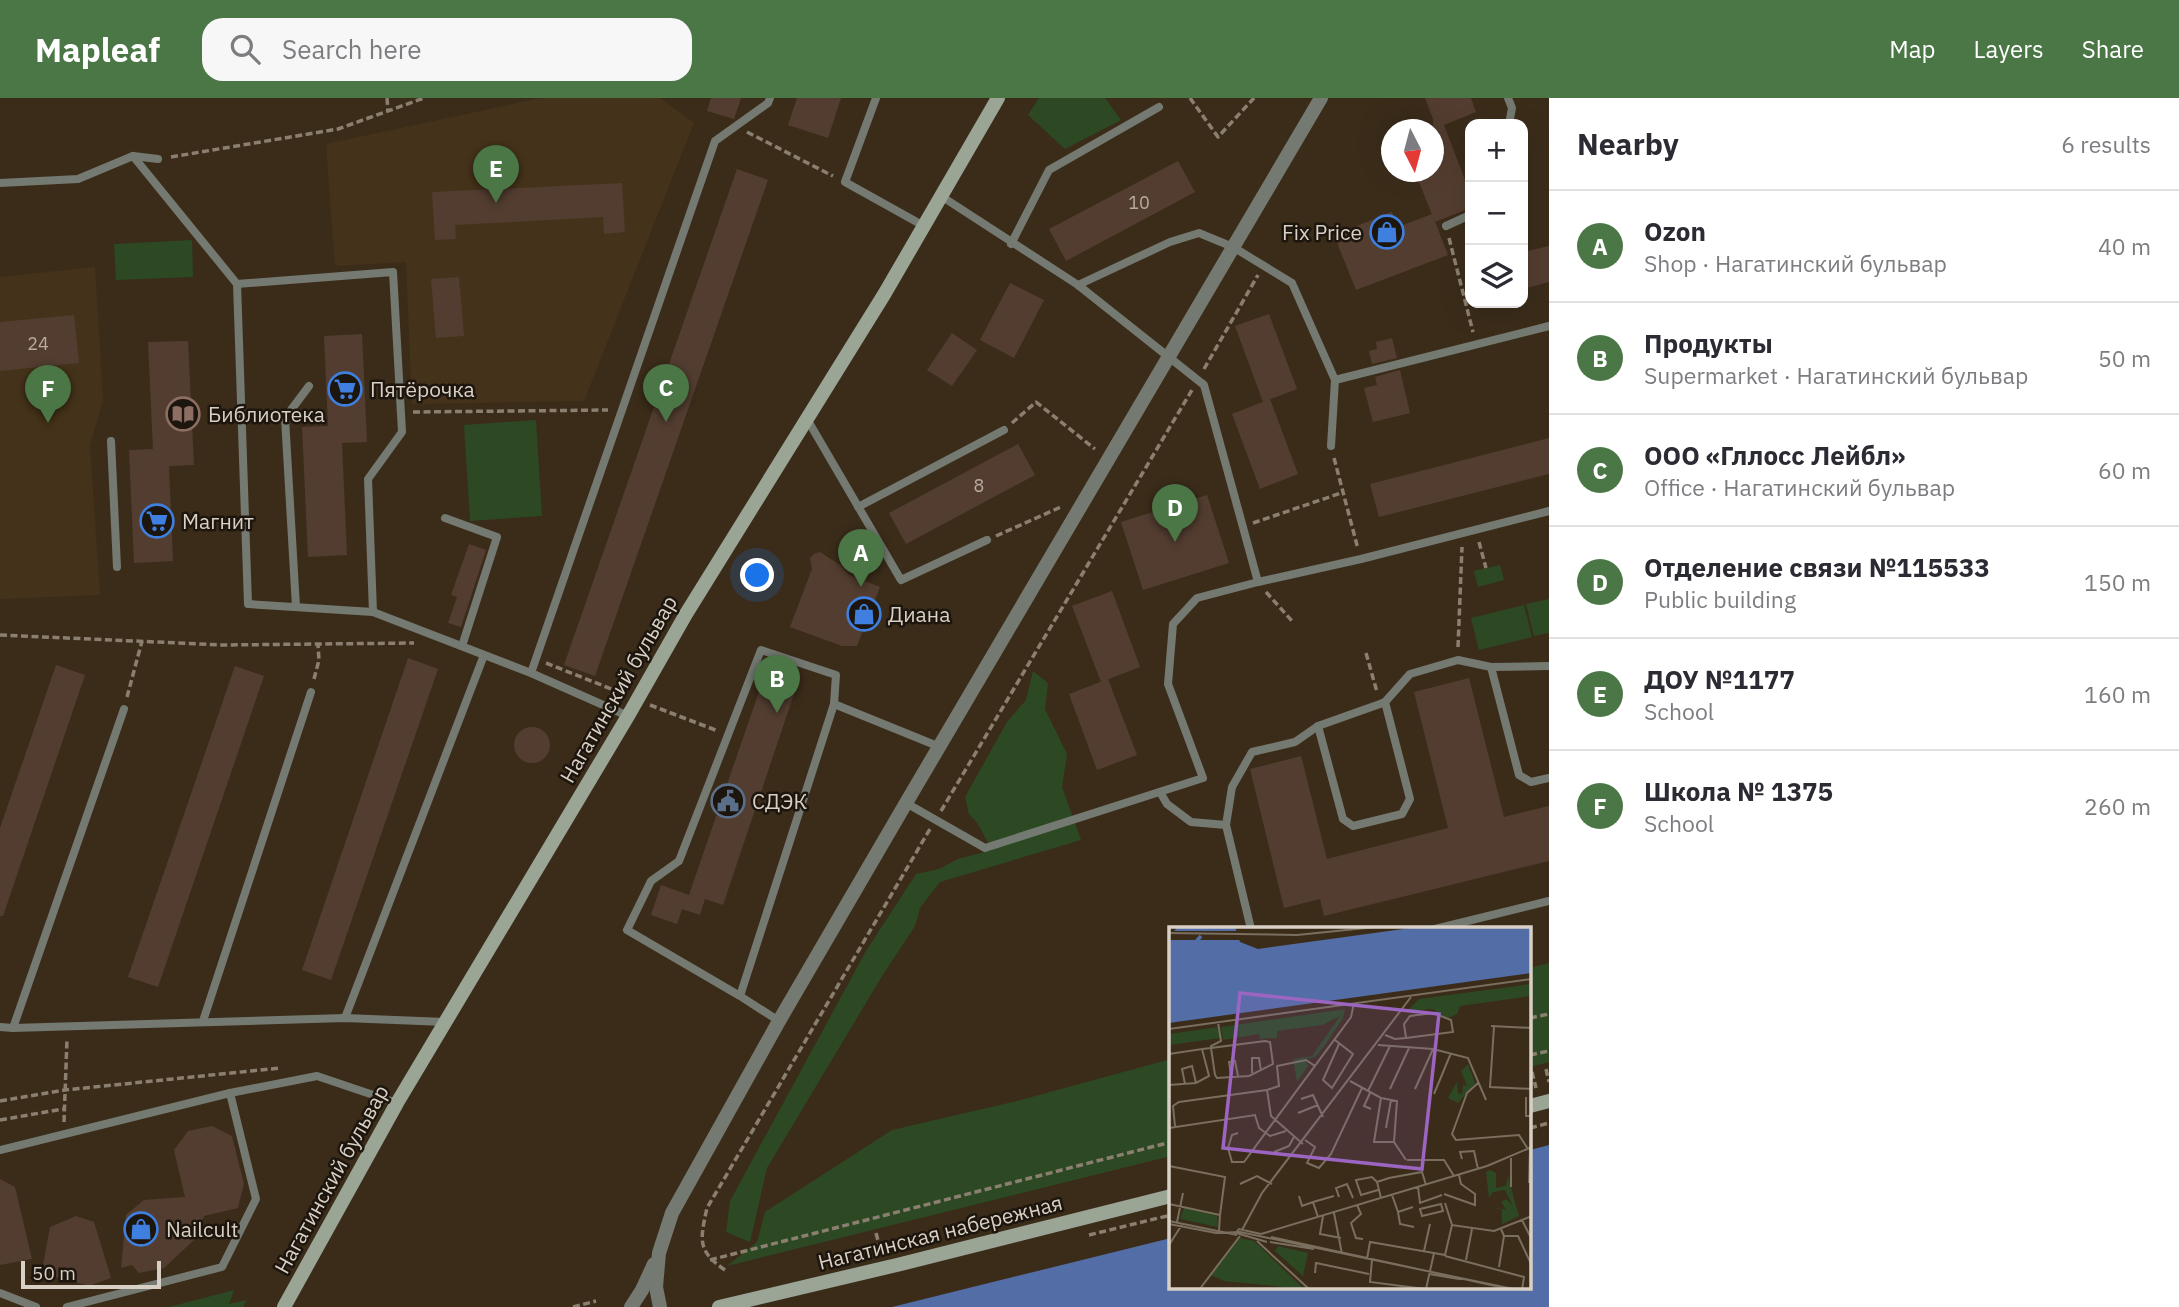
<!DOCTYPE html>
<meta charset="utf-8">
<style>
:root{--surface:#fff;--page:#f7f7f7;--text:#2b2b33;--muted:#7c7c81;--line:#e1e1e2;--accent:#4b7646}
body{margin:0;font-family:"IBM Plex Sans",sans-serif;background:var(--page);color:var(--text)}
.controls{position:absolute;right:21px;top:21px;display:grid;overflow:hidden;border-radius:14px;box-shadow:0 7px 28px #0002}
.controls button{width:63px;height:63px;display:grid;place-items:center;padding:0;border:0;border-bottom:2px solid var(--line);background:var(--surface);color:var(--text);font:35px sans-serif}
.compass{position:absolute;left:1381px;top:21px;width:63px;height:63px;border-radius:50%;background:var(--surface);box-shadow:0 7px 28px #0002;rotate:174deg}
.scale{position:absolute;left:21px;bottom:18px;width:140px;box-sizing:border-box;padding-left:7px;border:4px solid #d9d0c5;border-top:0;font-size:19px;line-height:24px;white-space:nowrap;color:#d9d0c5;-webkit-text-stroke:5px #1d160e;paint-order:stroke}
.you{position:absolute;left:758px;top:478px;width:24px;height:24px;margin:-18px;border:5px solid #fff;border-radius:50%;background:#1a73e8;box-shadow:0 0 0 10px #1a73e833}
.badge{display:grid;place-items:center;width:46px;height:46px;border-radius:50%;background:var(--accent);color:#fff;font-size:23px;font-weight:700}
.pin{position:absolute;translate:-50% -58px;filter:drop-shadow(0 2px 4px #0008)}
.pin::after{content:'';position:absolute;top:37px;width:24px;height:21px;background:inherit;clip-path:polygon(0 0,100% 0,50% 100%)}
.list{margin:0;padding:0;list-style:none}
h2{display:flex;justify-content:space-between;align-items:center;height:91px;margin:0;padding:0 28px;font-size:30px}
h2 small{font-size:23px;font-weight:400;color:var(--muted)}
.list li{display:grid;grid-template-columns:46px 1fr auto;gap:21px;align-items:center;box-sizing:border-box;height:112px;padding:0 28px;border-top:2px solid var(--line)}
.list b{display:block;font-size:26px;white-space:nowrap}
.list p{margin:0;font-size:23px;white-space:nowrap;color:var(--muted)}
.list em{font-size:23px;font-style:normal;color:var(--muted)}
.icon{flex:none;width:38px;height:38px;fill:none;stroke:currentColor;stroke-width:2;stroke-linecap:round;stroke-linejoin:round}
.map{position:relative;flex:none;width:1549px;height:1209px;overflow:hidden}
header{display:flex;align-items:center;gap:42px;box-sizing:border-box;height:98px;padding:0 35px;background:var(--accent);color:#fff}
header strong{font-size:33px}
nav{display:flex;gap:38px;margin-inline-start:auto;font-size:24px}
.search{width:490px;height:63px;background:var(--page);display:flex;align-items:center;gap:18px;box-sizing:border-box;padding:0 24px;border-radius:21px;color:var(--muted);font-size:26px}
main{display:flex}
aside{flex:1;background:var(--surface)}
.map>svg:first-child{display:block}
</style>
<header>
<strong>Mapleaf</strong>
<div class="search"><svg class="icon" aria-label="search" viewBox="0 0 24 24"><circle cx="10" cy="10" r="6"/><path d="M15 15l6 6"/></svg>Search here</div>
<nav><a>Map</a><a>Layers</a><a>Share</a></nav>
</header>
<main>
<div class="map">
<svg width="1549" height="1209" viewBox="0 0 1549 1209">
<rect width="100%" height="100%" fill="#3b2c1a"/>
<g fill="#45321a">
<polygon points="541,0 660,0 694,25 584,303 412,306 406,164 335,168 326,46"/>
<polygon points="95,169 103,302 90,348 100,497 0,501 0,179"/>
</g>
<g fill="#2c4924">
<polygon points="1039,0 1105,0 1121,22 1065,51 1028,17"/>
<polygon points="192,142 193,179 116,182 114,146"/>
<polygon points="536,322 542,418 470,423 464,327"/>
<polygon points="1500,467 1504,482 1478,489 1474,473"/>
<polygon points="1549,501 1549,535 1534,538 1526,506"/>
<polygon points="1524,507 1532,539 1479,552 1471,520"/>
<polygon points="1033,573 1048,585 1045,611 1067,656 1062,689 1081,742 940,784 920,810 915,828 882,878 767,1070 750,1144 726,1134 730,1103 866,853 916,776 939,771 958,761 992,752 978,726 969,716 965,699 1007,624 1026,602"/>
<polygon points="1549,865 1549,964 1530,969 1530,870"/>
<polygon points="1171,961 1171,1058 727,1168 757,1144 765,1114 892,1032 1017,1003"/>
<polygon points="234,1192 229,1206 247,1202 243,1209 169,1209"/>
</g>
<polygon fill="#536da6" points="1549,1047 1549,1209 892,1209 1171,1140 1171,1190 1530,1190 1530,1052"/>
<g fill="#533d30">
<polygon points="711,0 741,0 734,21 707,13"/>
<polygon points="797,0 841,0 828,40 788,27"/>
<polygon points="1425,0 1471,0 1476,14 1444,27 1470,95 1470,110 1435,124 1415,74 1433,74 1433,21"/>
<polygon points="1178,63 1195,94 1066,163 1049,131"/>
<polygon points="737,71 768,82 595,578 564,567"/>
<polygon points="622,85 625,134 604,136 603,119 455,127 456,141 435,142 432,94"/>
<polygon points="1392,114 1398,129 1432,116 1448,157 1356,192 1334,137"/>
<polygon points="1549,148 1549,184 1523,191 1523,154"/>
<polygon points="459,179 464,238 436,240 431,181"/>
<polygon points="1010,185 1044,202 1014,260 980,242"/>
<polygon points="1269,216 1297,291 1263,304 1235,228"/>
<polygon points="74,217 79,265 0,273 0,224"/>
<polygon points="952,235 977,252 952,288 927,272"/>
<polygon points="362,236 367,344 342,345 347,457 308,459 302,329 328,328 324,238"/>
<polygon points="1392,240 1397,260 1372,266 1369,253 1377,251 1376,244"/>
<polygon points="188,243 194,367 169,368 173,463 134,465 129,352 153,351 148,244"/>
<polygon points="1400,272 1410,315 1373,324 1364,290 1377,287 1375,279"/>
<polygon points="1270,301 1298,376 1260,391 1232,316"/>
<polygon points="1549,340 1549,376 1379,419 1370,386"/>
<polygon points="1018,346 1035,377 906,446 889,415"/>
<polygon points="1207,397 1229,465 1143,492 1121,424"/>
<polygon points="469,446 486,452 461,529 448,525 457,499 451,497"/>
<polygon points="820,454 840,467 849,477 880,489 857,548 842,548 790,529 812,471 810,460 814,456"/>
<polygon points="1112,493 1140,569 1101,584 1072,508"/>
<polygon points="408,560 438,571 331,882 302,872"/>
<polygon points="56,567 85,577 3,818 0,818 0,730"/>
<polygon points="235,568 264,578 158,889 128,879"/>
<polygon points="1469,580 1504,719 1549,708 1549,763 1324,818 1320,801 1284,810 1250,671 1301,658 1327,761 1448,730 1414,594"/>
<polygon points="1108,581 1137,657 1097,672 1069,596"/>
<polygon points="763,582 795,593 723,807 705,801 700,817 682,811 677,826 651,817 661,787 689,797"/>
<circle cx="532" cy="647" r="18"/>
<polygon points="212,1028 232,1038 244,1086 238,1110 204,1118 194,1142 164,1170 139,1175 132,1167 121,1170 126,1117 144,1102 185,1099 174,1052 188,1033"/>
<polygon points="0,1081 15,1089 32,1161 0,1167"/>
<polygon points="76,1118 94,1124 111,1180 89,1188 49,1177 42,1172 50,1129"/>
</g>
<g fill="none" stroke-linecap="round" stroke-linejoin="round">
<g stroke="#8b7f70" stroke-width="3.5" stroke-dasharray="7 3.5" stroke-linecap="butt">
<polyline points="387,0 388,13"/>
<polyline points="1190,0 1218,39 1254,0"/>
<polyline points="747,34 833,78"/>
<polyline points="171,59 338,31 424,0"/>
<polyline points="1449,140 1473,234"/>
<polyline points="1204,271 1258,177"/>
<polyline points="413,314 608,312"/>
<polyline points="1012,325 1036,304 1095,351"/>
<polyline points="1334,360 1358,451"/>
<polyline points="1253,425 1344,394"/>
<polyline points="996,438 1063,408"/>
<polyline points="1479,444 1486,470"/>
<polyline points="1266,494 1292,523"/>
<polyline points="0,537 223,547 414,545"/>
<polyline points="1458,549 1462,449"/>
<polyline points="1366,555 1377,594"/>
<polyline points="546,565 624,596"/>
<polyline points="314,581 319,562 318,547"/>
<polyline points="127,599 142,543"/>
<polyline points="650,607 718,633"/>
<polyline points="941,713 1192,292"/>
<polyline points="1530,920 1549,916"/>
<polyline points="1530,957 1549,953"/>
<polyline points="1546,971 1549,984"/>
<polyline points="1532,974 1536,990"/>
<polyline points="0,1003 65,992 280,970"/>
<polyline points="0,1022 63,1011"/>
<polyline points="64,1024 67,941"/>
<polyline points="1530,1030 1549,1025"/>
<polyline points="876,1135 881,1154"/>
<polyline points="1089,1137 1171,1117"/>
<polyline points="710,1162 1171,1044"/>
<path d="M725,1172C697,1153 700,1142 707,1110L930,731"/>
<polyline points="573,1209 596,1203"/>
</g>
<g stroke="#747a71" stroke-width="8">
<polyline points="876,0 845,84 924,128"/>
<polyline points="1508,0 1512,10 1509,26"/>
<polyline points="133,58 237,186 248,506 373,514 531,575 628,618"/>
<polyline points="0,85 78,81 133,58 158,61"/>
<polyline points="1446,128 1470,117"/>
<polyline points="1011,146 1049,72 1159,9"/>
<polyline points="237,186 393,174 402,334 368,381 373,514"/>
<polyline points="1078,187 1170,144 1199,135 1233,149 1292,185 1335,282 1549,228"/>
<polyline points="807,321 901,482 987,442"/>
<polyline points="111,343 117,469"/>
<polyline points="1331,348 1335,282"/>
<polyline points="858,409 1004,332"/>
<polyline points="445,420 497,439 462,548"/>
<polyline points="1258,484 1361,461 1549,413"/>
<polyline points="296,509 285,320 309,288"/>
<polyline points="1491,569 1519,677 1531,684 1549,680"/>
<polyline points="531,575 715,43 768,5 770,0"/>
<polyline points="834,606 940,649"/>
<polyline points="1318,628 1343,721 1353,728 1402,716 1410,701 1385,604"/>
<polyline points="1160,694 1167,706 1191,724 1226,727"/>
<polyline points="906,705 985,750 1203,680 1168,586 1173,526 1197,500 1258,484 1204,287 1078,187 941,98"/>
<polyline points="1251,831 1226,727 1232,689 1252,654 1295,644 1318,628 1380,606 1385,604 1410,576 1458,562 1491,569 1549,568"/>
<polyline points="1435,831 1549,803"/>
<polyline points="740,898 834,606 836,577 761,552 679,763 651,783 627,832 740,898 779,923"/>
<polyline points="345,920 484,557"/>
<polyline points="203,923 311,594"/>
<polyline points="0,929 13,930 345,920 445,924"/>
<polyline points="13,930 124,611"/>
<polyline points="0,1052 230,995 317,978 397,1005"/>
<polyline points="0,1195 36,1209"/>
<polyline points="67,1209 222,1169 256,1101 230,995"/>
</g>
<g stroke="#747a71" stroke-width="14">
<polyline points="631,1209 642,1192 654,1166"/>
<polyline points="660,1209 656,1189 659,1155 672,1115 779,923 906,705 1321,0"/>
</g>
<g stroke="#9aa595" stroke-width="14">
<polyline points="1530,1008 1549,1003"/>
<polyline points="284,1209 397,1005 628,618 686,516 885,195 998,0"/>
<polyline points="719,1209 901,1166 1171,1098"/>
</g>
</g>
<defs>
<symbol id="shop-ring" viewBox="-11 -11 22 22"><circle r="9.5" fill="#1d160e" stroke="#3f7fe0" stroke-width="1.5"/><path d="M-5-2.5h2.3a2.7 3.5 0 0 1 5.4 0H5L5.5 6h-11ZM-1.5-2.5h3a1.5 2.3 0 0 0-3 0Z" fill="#3f7fe0"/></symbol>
<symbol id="supermarket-ring" viewBox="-11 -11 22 22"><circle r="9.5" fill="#1d160e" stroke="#3f7fe0" stroke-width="1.5"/><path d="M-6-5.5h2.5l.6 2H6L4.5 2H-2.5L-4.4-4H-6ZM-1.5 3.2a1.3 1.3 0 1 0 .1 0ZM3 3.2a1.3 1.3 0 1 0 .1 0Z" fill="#3f7fe0"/></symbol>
<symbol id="library-ring" viewBox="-11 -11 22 22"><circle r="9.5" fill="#1d160e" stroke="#8d6e63" stroke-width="1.5"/><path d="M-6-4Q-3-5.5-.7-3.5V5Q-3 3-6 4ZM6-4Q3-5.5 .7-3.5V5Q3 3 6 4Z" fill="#8d6e63"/></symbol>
<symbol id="civic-ring" viewBox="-11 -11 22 22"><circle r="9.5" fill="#1d160e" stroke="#5c6f8a" stroke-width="1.5"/><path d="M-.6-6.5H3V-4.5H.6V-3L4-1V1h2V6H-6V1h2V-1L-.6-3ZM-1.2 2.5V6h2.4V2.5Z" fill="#5c6f8a"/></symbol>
</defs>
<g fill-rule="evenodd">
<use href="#shop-ring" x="1368" y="115" width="38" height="38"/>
<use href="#supermarket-ring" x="326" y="272" width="38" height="38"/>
<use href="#library-ring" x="164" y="297" width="38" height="38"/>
<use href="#supermarket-ring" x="138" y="404" width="38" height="38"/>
<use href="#shop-ring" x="845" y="497" width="38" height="38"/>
<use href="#civic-ring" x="709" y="684" width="38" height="38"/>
<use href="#shop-ring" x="122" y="1112" width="38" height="38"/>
</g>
<g text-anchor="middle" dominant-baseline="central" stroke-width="5" stroke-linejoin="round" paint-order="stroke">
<g font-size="18" fill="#b8aba0">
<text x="1139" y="104">10</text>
<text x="38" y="245">24</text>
<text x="979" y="387">8</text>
</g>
<g font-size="21" fill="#d9d0c5" stroke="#1d160e" text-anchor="start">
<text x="1362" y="134" text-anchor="end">Fix Price</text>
<text x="370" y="291">Пятёрочка</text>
<text x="208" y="316">Библиотека</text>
<text x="182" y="423">Магнит</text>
<text x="888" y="516">Диана</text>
<text x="752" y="703">СДЭК</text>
<text x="166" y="1131">Nailcult</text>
</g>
<g font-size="21" fill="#d9d0c5" stroke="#1d160e">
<text transform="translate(618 591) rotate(-60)">Нагатинский бульвар</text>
<text transform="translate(331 1081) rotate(-61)">Нагатинский бульвар</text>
<text transform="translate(940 1134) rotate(-14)">Нагатинская набережная</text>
</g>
</g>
<g transform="translate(1169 829)">
<rect width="362" height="362" fill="#3b2c1a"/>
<path d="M362,57V69L291,79L288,87L277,92L264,82L238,84L250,72ZM176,82L174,91L154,121L146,130L136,132L139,139L128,155L124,132L143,129L171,89L153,98L108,104V111H102L91,112L90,107L54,113L52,100ZM49,100L51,111L0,118V107ZM299,137L306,156L289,176L279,171L288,155L289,166L293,167L294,158L298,159L292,144ZM321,243L327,246V261L337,259L339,249L347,279L350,289L333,297V283L323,280L337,283L332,275L337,272L344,279L336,263L324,265L320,271L317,245ZM15,281L48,289L49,300L11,292ZM71,311L85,314L135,362L55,354L42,348ZM109,319L139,326L134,349L106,324Z" fill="#2c4924"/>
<path d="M9,0H66L71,15L89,22L249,0H362V46L0,96V9Z" fill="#536da6"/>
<path d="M0,4H70L75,13H0Z" fill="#3b2c1a"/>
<path fill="none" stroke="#536da6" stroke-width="3.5" d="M13,31L56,56L363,12M0,46L32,9"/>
<path fill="none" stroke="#7a6e5e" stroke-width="2" d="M0,6L128,8L207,0M322,99L363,101M325,100L321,160L363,162M0,102L363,52M216,108L226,112L237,111L284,105L282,93L264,86L241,89L235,97L237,111M166,113L184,127L163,161L154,153L170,117M209,118L264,122L299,131L317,173M33,122L42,121L96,114L101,115L104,137L80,149L48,151L46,148L42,121V119L52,114L49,95M0,127L33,122L40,149L27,156L0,158M83,146V131H90L92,144M62,148L60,135L66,134L69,149M181,154L212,171L228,174L225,215L237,233M310,155L298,166L283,207L287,213L350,208L359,222M16,157L13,142L23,139L27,156M221,162L240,121M246,162L264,122M199,164L221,119M201,166L195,179L202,182M265,167L282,126M357,170V189H363M212,171L205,215H225M132,172L144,168L154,190M129,186L149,178M6,199L4,179L10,175L98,163M0,201L86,188L90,201L101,209L117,204M217,201L222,173M69,206L63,208L59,221L63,235H75L182,90L185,76M136,213L146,220L138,236L150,241L162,227L193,161M134,217L102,189L98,163L110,159L108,139L137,133L146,139M105,225L120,219L125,210M342,231V260M293,232L291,225L305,224L309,242M238,233H275L285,249M0,239L56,250L51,288M208,255L203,250L187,253L192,268L209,263M360,256L361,221M71,257L88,249L103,257M249,260L251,276L273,268M275,267L306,278V267L292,257L290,248M223,268L229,285L244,280M130,269L133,279L144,275L149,290M170,270L167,261L178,257L184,271M212,271L208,255L220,251L253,245L257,258M144,275L165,269M276,276L283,298M0,277L51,288L50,304M272,277L274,284L253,289L251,282ZM188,278L192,287L182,296L187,311L194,312M229,285L231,297L245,300M165,286L173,327M154,289L151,307L172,311M353,293L363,313M0,294L68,308M8,295L14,266M0,297L47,306L71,305L349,363M73,303L93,266L242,70M92,307L318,239L363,220M92,307L70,302L67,306L98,315M335,309H349L363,339M102,310L345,363M88,314L141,363M101,315L145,322M0,318L14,296M255,324L261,297M265,326L276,328L283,298L325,304L363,289M276,329L355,350L353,363M198,332L201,315L265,326L257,362M203,333L201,355L256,362M297,333L303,302M330,340L335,309L332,302M146,346L147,336L200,347M260,347L290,352M30,363L71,309"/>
<path fill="#9c65c1" fill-opacity="0.15" stroke="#9c65c1" stroke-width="3.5" d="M71,66L270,87L253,242L54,221Z"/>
<rect width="362" height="362" fill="none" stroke="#d9d0c5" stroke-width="3.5"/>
</g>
</svg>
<div class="controls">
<button>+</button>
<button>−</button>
<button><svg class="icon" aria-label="layers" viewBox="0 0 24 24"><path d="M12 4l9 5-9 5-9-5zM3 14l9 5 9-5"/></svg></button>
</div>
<svg class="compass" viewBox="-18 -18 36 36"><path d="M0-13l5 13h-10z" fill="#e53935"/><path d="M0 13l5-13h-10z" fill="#7c7c81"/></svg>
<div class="scale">50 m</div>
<div class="you"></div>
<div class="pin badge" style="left:861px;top:489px">A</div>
<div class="pin badge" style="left:777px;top:615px">B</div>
<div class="pin badge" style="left:666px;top:324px">C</div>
<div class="pin badge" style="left:1175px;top:444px">D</div>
<div class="pin badge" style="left:496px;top:105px">E</div>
<div class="pin badge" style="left:48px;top:325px">F</div>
</div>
<aside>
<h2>Nearby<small>6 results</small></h2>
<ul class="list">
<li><span class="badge">A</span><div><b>Ozon</b><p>Shop · Нагатинский бульвар</p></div><em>40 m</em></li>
<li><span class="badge">B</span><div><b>Продукты</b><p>Supermarket · Нагатинский бульвар</p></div><em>50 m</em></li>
<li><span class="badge">C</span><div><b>ООО «Гллосс Лейбл»</b><p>Office · Нагатинский бульвар</p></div><em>60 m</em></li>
<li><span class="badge">D</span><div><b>Отделение связи №115533</b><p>Public building</p></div><em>150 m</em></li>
<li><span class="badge">E</span><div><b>ДОУ №1177</b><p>School</p></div><em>160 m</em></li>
<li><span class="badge">F</span><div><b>Школа № 1375</b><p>School</p></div><em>260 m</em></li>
</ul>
</aside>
</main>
